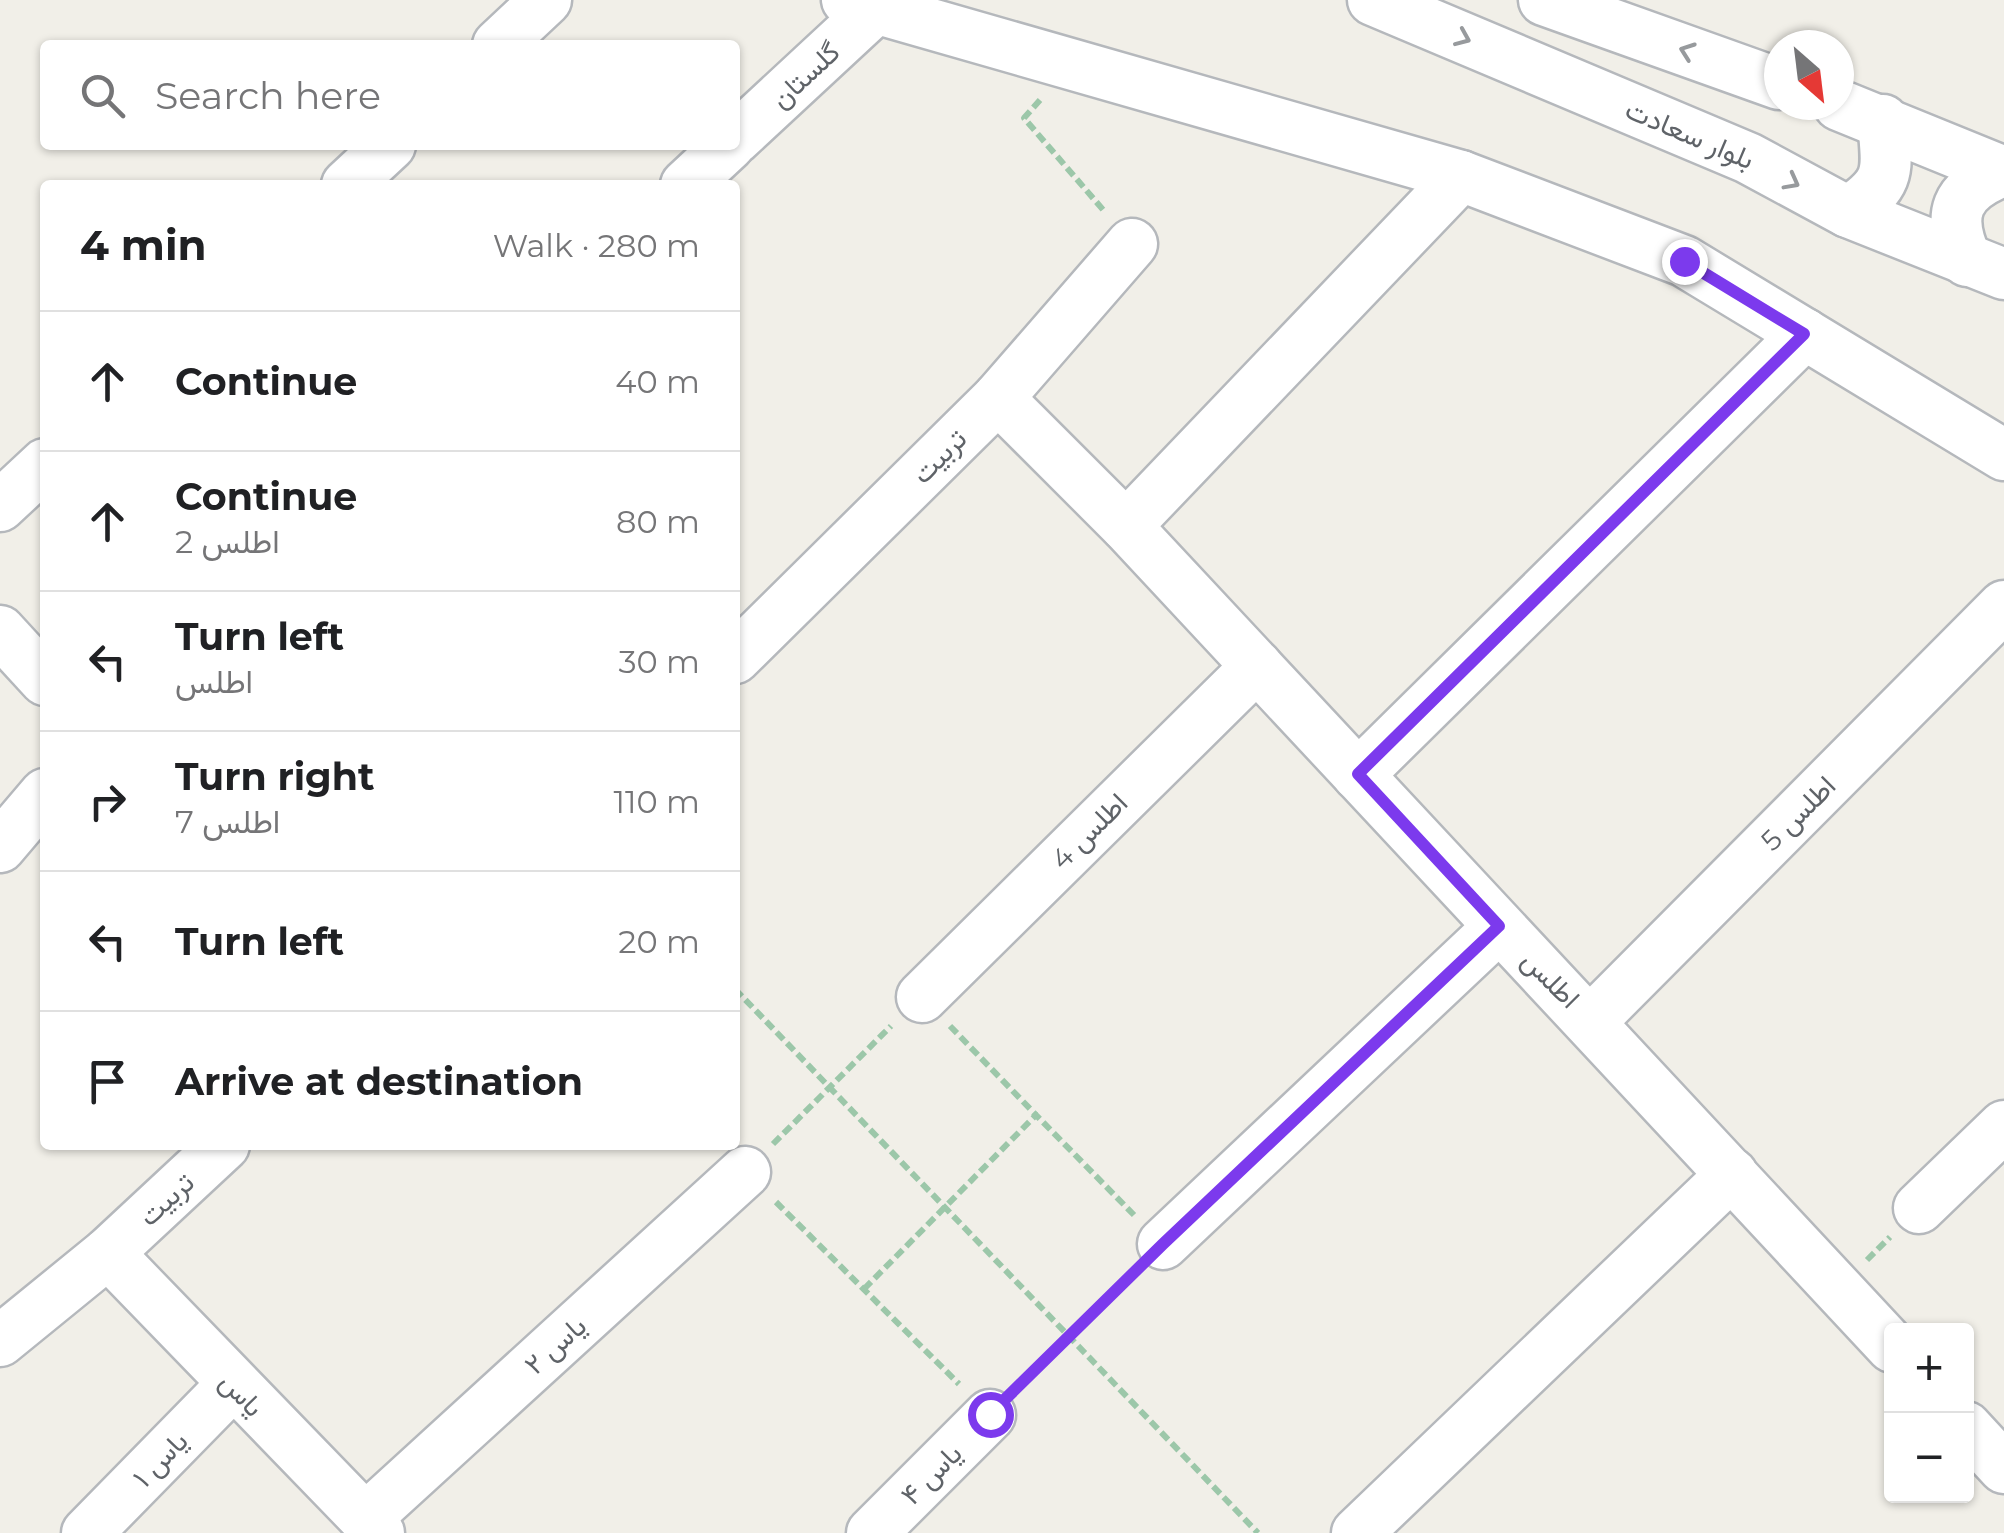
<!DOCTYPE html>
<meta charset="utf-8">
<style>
:root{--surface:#fff;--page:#f2f2f2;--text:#202124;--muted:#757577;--line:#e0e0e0}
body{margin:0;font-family:Montserrat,Vazirmatn,sans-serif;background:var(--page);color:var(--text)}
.controls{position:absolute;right:30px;bottom:30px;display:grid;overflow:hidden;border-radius:10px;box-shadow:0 2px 8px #0004}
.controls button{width:90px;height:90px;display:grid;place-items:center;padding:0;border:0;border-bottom:2px solid var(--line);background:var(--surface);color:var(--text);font:50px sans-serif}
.compass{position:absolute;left:1764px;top:30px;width:90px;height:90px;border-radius:50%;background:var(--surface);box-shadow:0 2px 8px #0004;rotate:152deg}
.stop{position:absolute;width:30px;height:30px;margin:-22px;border:8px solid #7c3aed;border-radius:50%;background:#fff}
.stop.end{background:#7c3aed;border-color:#fff;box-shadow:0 2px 10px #0008}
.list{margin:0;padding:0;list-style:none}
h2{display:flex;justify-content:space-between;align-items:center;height:130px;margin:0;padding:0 40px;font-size:42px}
h2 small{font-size:32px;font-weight:400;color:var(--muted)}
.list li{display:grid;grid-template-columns:65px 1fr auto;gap:30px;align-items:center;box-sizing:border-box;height:140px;padding:0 40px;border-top:2px solid var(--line)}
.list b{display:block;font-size:38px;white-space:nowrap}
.list p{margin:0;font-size:32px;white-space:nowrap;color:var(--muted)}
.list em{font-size:32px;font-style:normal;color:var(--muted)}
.icon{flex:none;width:55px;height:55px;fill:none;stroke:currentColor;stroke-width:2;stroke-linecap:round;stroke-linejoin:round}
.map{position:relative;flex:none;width:2004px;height:1533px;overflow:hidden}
.search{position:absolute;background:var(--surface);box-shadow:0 2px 8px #0004;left:40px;top:40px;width:700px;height:110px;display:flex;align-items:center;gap:25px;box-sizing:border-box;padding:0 35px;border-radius:10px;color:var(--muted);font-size:38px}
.panel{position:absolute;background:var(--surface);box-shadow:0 2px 8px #0004;left:40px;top:180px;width:700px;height:970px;border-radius:10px}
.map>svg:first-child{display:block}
</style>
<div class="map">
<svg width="2004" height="1533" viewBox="0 0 2004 1533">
<rect width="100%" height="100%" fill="#f1efe8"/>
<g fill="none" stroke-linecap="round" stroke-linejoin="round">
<defs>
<g id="minor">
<polyline points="847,0 1461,176 1684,261 2004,455"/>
<polyline points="1373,0 1748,158 1848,212 2004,274"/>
<polyline points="1544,0 1779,84"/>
<polyline points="498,45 546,0"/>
<polyline points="1839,105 2004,172"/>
<polyline points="735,139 874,10"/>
<polyline points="347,185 390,145"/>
<polyline points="686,185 729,145"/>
<path d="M1848,212C1893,182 1887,171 1883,120"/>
<path d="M1967,261C1946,214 1955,190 2003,171"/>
<polyline points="998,398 1126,526 1892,1347"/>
<polyline points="0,506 45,464"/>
<polyline points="1126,526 1461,176"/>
<polyline points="0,631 45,680"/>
<polyline points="735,658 998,398 1132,244"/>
<polyline points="1358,775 1805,334"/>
<polyline points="0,847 45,794"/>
<polyline points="922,997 1257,666"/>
<polyline points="1592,1020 2004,606"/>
<polyline points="1919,1208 2004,1126"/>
<polyline points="1163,1244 1499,927"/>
<polyline points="108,1253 379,1533"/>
<polyline points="0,1341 108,1253 224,1145"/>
<polyline points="1966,1427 2004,1468"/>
<polyline points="365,1519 745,1172"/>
<polyline points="87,1533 232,1385"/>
<polyline points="872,1533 990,1415"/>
<polyline points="1357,1533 1732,1174"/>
</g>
</defs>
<use href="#minor" stroke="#b5b8bc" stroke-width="55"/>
<g stroke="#9cc7a9" stroke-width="6" stroke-dasharray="10 5" stroke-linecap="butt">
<polyline points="1040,100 1024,118 1105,212"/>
<polyline points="735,989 1258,1533"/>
<polyline points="950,1026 1036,1115"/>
<polyline points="773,1144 891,1026"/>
<polyline points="776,1202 959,1384"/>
<polyline points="1867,1260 1890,1237"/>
<polyline points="864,1289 1036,1115 1134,1215"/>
<polyline points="1021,1384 1133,1273"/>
</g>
<use href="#minor" stroke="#fff" stroke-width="50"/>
</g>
<defs><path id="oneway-chevron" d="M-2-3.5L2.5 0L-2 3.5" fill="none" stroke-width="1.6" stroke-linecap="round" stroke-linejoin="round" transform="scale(2.5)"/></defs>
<g stroke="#979a9d">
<use href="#oneway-chevron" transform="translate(1463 38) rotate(23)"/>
<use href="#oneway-chevron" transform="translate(1687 51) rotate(-160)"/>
<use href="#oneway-chevron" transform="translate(1792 182) rotate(28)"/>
</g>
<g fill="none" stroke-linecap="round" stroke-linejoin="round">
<polyline stroke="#7c3aed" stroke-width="12" points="990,1414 1163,1244 1499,926 1358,774 1804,334 1684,261"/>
</g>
<g text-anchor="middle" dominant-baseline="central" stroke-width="9" stroke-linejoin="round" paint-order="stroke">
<g font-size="28" fill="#5f6368" stroke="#fff">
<text transform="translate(805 75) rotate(-43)">گلستان</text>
<text transform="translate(1690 134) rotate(23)">بلوار سعادت</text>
<text transform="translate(939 456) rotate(-45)">تربیت</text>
<text transform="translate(1798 813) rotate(-45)">اطلس 5</text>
<text transform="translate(1089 831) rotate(-45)">اطلس 4</text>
<text transform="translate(1551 979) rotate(45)">اطلس</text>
<text transform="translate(166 1199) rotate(-43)">تربیت</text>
<text transform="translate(555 1345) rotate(-42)">یاس ۲</text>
<text transform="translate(242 1394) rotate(46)">یاس</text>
<text transform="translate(160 1459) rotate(-46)">یاس ۱</text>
<text transform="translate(931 1474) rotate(-45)">یاس ۴</text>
</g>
</g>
</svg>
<div class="controls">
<button>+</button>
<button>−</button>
</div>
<svg class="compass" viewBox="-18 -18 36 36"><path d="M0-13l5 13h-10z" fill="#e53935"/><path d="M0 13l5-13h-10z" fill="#757577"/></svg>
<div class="stop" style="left:990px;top:1414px"></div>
<div class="stop end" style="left:1684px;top:261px"></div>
<div class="search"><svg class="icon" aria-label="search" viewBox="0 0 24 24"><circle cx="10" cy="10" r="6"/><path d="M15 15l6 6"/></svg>Search here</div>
<section class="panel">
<h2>4 min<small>Walk · 280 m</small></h2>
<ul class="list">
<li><svg class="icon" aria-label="ahead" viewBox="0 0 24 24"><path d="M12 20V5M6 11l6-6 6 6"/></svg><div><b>Continue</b></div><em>40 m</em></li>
<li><svg class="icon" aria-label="ahead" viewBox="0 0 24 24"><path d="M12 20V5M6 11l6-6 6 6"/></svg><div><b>Continue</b><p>اطلس 2</p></div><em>80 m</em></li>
<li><svg class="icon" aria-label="left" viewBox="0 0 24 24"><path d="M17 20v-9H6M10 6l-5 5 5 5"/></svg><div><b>Turn left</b><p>اطلس</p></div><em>30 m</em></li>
<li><svg class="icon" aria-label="right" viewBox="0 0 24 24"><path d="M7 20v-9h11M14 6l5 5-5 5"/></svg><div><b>Turn right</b><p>اطلس 7</p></div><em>110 m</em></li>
<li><svg class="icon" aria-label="left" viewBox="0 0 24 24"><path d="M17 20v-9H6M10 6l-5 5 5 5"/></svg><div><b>Turn left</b></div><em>20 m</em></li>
<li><svg class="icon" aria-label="arrive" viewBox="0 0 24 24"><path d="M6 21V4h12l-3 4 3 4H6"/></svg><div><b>Arrive at destination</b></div></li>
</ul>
</section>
</div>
